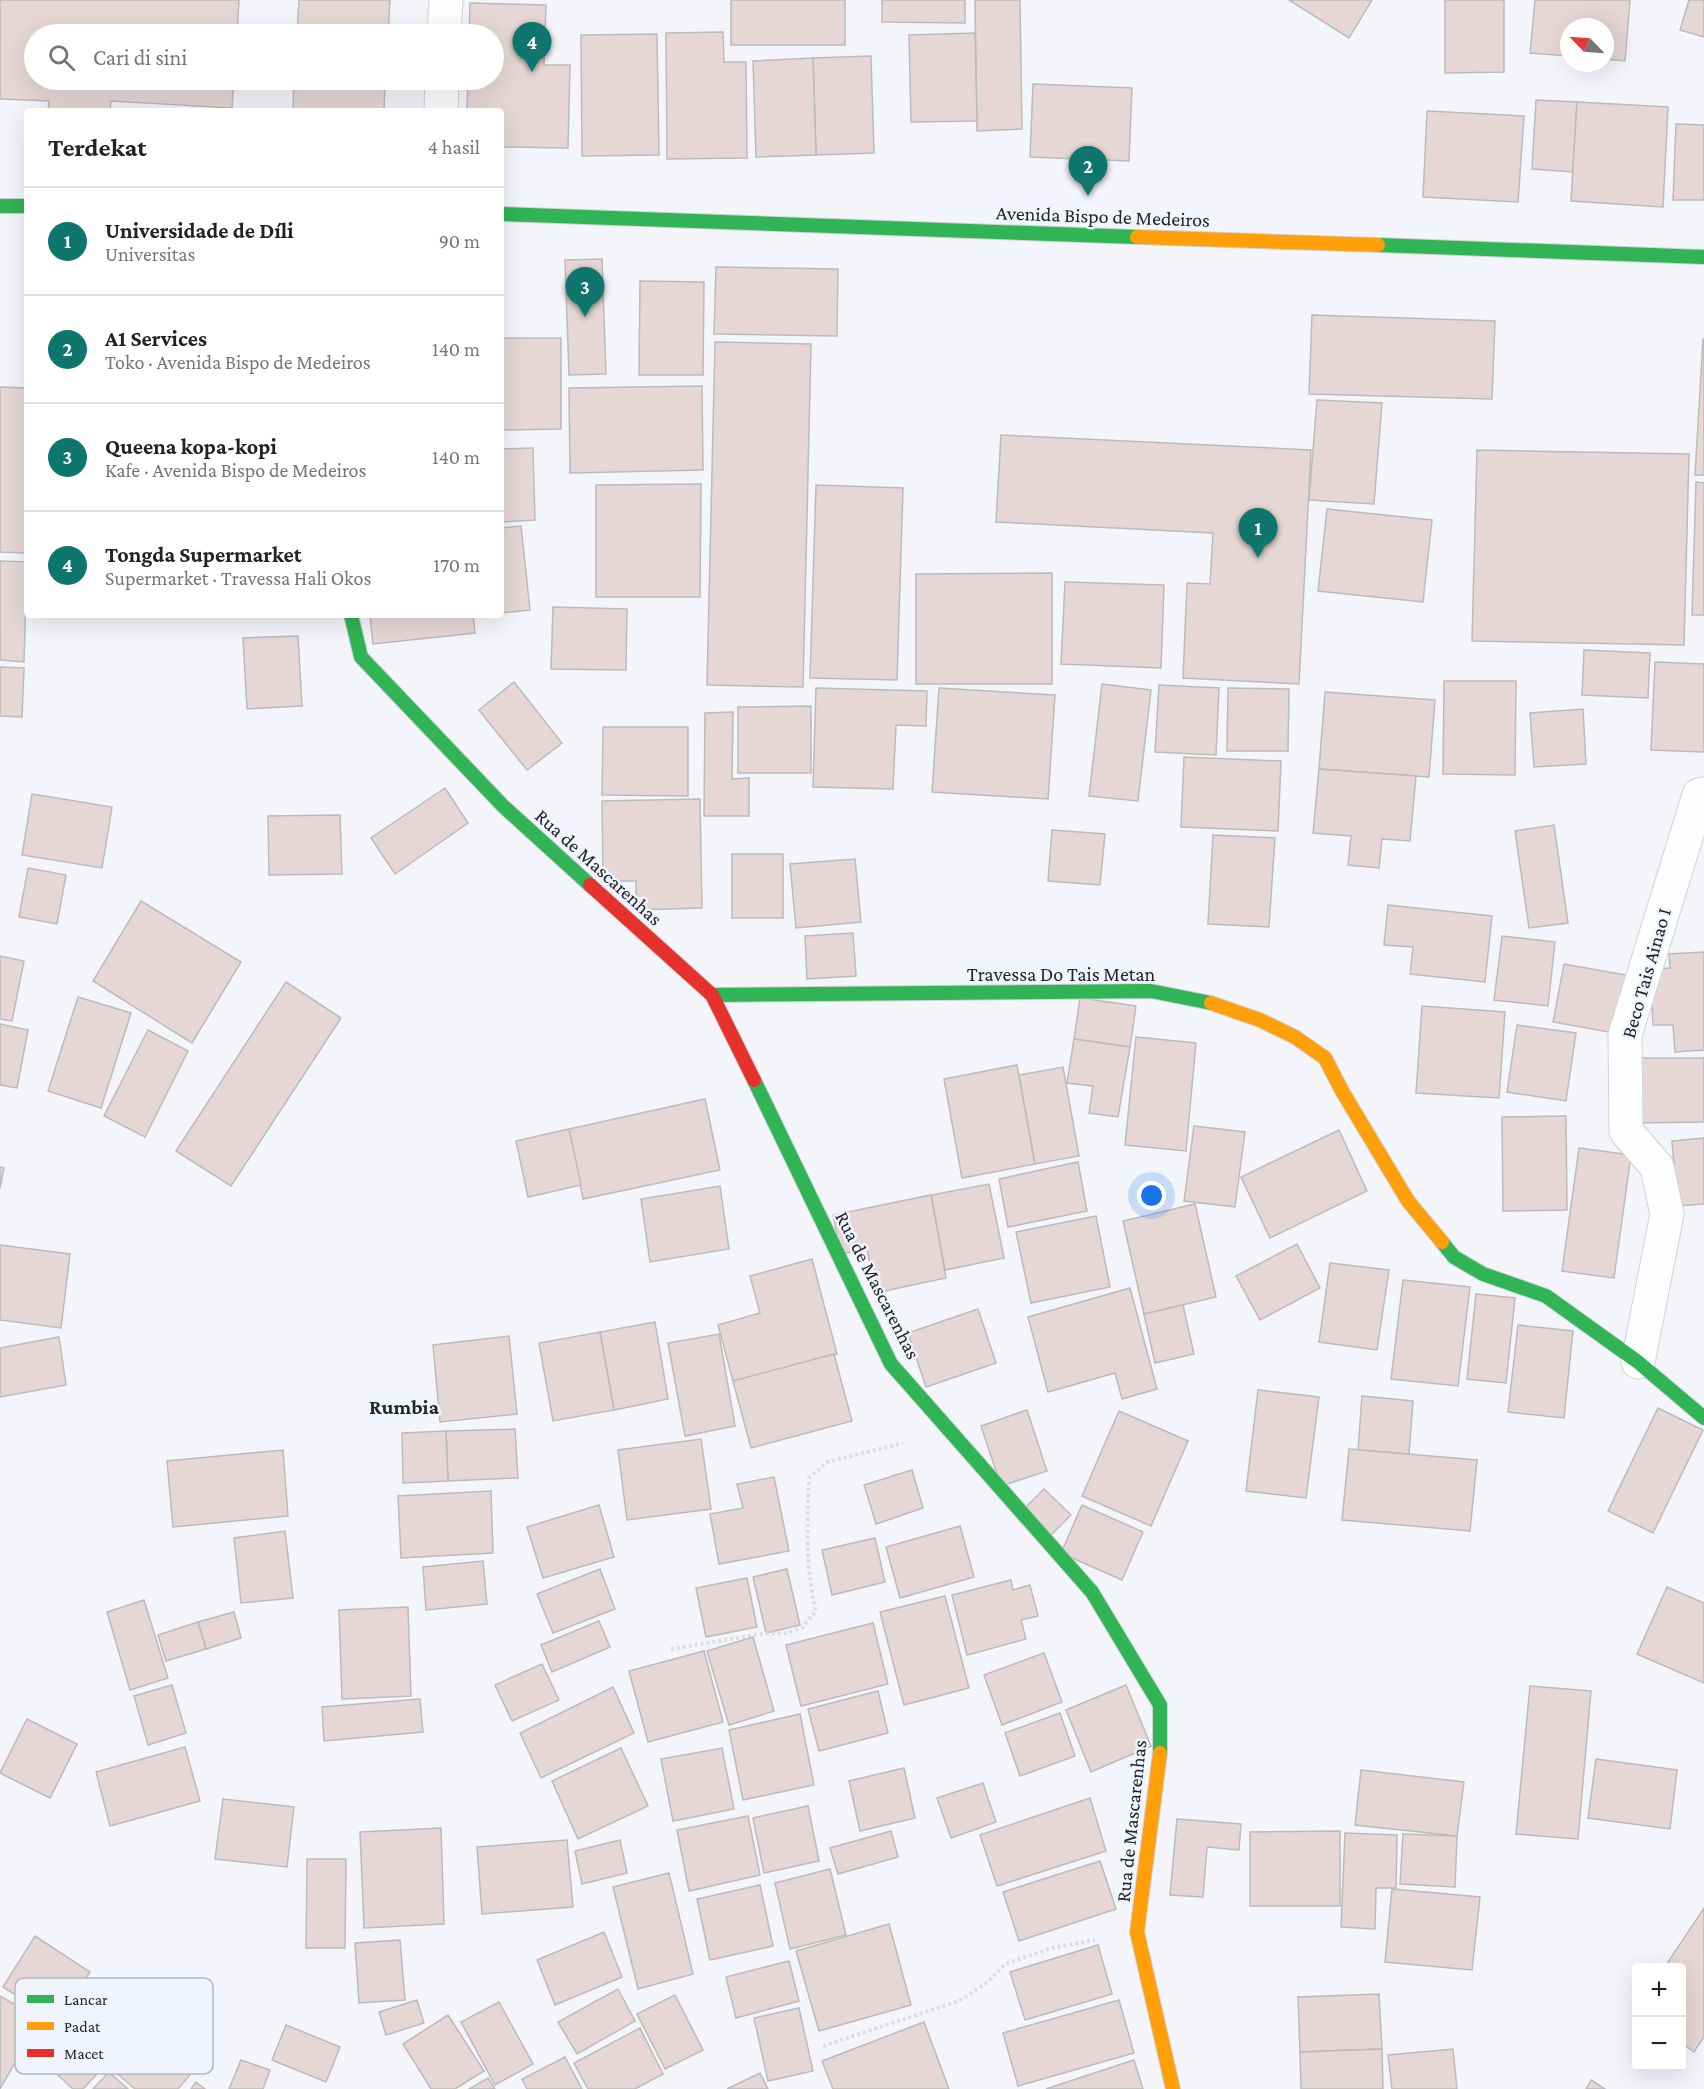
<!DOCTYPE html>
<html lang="id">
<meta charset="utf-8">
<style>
:root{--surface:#fff;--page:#f2f2f2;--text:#222;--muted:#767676;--line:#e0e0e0;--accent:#0f766e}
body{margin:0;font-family:"Crimson Pro",serif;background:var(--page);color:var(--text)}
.controls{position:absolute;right:18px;bottom:18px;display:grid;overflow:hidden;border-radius:6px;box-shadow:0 6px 24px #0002}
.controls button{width:54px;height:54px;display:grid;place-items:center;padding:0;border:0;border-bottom:2px solid var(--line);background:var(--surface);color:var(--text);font:30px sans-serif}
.compass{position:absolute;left:1560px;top:18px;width:54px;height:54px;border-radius:50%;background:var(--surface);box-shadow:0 6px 24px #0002;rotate:295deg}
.you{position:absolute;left:1152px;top:1196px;width:21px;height:21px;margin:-15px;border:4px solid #fff;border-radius:50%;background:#1a73e8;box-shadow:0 0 0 9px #1a73e833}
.badge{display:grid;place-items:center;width:39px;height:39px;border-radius:50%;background:var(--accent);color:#fff;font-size:20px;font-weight:700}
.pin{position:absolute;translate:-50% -50px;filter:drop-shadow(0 2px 3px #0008)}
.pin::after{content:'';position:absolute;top:32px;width:21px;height:18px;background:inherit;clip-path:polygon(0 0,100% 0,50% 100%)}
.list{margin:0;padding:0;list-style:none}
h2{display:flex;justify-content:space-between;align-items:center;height:78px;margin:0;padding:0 24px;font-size:26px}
h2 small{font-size:20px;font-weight:400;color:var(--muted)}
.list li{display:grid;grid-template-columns:39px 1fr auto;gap:18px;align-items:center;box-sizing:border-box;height:108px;padding:0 24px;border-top:2px solid var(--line)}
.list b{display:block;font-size:22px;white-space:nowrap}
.list p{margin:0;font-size:20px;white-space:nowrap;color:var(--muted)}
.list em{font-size:20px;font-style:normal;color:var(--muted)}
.icon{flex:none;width:33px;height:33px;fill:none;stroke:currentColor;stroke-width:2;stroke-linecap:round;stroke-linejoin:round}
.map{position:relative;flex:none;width:1704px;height:2089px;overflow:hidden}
.search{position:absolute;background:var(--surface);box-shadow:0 6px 24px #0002;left:24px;top:24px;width:480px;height:66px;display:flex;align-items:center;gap:15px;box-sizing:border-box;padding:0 21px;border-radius:33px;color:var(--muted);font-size:22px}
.panel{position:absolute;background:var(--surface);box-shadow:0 6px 24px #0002;left:24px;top:108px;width:480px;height:510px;border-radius:6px}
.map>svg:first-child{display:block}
</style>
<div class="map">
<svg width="1704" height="2089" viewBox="0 0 1704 2089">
<rect width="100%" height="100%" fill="#f4f5fa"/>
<g fill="#e6d7d6" stroke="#bbbabc" stroke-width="1.5">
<polygon points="0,0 239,0 237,34 34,34 34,80 234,80 232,108 111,101 110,111 48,111 49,101 0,99"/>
<polygon points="299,0 390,0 388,34 297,34"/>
<rect x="731" y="0" width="114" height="45"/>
<polygon points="882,0 965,0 965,23 882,22"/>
<polygon points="975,0 1020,0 1022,129 977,131"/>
<polygon points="1289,0 1372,0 1349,38"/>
<polygon points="1445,0 1504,0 1504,72 1445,73"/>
<polygon points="1535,0 1630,0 1625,61 1605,59 1605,27 1569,27 1569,56 1530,53"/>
<polygon points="1689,0 1704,0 1704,37 1680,30"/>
<polygon points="470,3 546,5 544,65 570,65 568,148 501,147 501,111 467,111 468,80 494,80 494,34 469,34"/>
<polygon points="723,32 724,62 746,62 747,158 667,159 666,33"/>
<polygon points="975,33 977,121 911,122 909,35"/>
<polygon points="657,34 659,155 582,156 581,35"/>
<polygon points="871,56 874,153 816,155 813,58"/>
<polygon points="813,58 816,155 756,157 753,61"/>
<polygon points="294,80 385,80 384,111 293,110"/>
<polygon points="1033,84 1132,88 1129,161 1030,157"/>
<polygon points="1536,100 1577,102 1573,172 1532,169"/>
<polygon points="1577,102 1668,107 1663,207 1571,201"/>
<polygon points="1427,111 1524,116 1518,202 1423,197"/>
<polygon points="1676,124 1704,125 1704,200 1673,200"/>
<polygon points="602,259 606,374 569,375 565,260"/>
<polygon points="716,267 838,269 837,336 714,334"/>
<polygon points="640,281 704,282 703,375 639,375"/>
<polygon points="1312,315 1495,321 1492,399 1309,394"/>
<polygon points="501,338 561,338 561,429 501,430"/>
<polygon points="1703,339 1704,339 1704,475 1695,475"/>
<polygon points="715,342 811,344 803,687 707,685"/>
<polygon points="702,386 703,470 570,473 569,388"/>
<polygon points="0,387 27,388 27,553 0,552"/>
<polygon points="1317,400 1382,403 1374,504 1309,500"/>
<polygon points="1001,435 1311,450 1299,684 1183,678 1187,583 1210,584 1213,533 996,522"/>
<polygon points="533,448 535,520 501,522 501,449"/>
<polygon points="1477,450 1689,454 1684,645 1472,641"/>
<polygon points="1696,482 1704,483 1704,615 1692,615"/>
<polygon points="701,484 700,597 596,597 596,485"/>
<polygon points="816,485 903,488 897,680 810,678"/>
<polygon points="1327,509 1432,520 1423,602 1318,591"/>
<polygon points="521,526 530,610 501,613 501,528"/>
<polygon points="0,561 27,562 24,662 0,660"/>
<polygon points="1052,573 1052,684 916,684 916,574"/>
<polygon points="1065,582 1164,585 1161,668 1061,664"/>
<polygon points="553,607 627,609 626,670 551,669"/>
<polygon points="370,615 473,615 475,633 373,644"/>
<polygon points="298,636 302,706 247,709 243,638"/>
<polygon points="1584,650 1650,653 1648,698 1582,695"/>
<polygon points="1655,662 1704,664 1704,752 1651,750"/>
<polygon points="0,667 24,668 22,717 0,716"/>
<polygon points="1444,681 1516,681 1515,775 1443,774"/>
<polygon points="514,682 562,743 527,770 479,710"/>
<polygon points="1102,684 1151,690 1138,801 1089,796"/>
<polygon points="1159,685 1219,688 1216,755 1155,752"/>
<polygon points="816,688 927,691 926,726 896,725 893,789 813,787"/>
<polygon points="939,688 1055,695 1048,799 932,792"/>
<polygon points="1228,688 1289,689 1288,751 1227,751"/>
<polygon points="1325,692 1435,700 1429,777 1319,769"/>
<polygon points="811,706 811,773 738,773 738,707"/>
<polygon points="1583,709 1586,764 1534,767 1530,713"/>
<polygon points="733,712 732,779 749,778 749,816 704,816 705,713"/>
<polygon points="603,727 688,727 688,796 602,795"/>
<polygon points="1184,757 1281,761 1278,831 1181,827"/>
<polygon points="1319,769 1416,776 1410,841 1382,839 1379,868 1348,865 1351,836 1313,833"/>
<polygon points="445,788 468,823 395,874 371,838"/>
<polygon points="32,794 112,807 102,868 22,855"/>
<polygon points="700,799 702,908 636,910 636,881 603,881 602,801"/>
<polygon points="340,815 342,874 269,875 268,816"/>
<polygon points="1554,825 1568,923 1529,928 1515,831"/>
<polygon points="1052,830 1105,834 1100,885 1048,881"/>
<polygon points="1213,835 1275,838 1269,927 1208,924"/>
<rect x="732" y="854" width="51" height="64"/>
<polygon points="855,859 861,922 796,928 790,864"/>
<polygon points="28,868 66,875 57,924 19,917"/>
<polygon points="141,901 241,962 192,1043 93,981"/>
<polygon points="1388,905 1492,916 1485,982 1410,974 1413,947 1384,945"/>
<polygon points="853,933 856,976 807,979 805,936"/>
<polygon points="1502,936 1555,942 1548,1006 1494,1000"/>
<polygon points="1704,952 1704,1050 1675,1052 1673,1025 1653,1025 1650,969 1670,968 1669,954"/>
<polygon points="0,956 24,961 12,1021 0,1019"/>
<polygon points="1564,964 1637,977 1625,1035 1553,1022"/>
<polygon points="286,982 341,1018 231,1186 176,1151"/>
<polygon points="78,997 131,1013 101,1108 48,1091"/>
<polygon points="1080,998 1136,1006 1130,1047 1074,1039"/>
<polygon points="1422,1006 1505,1012 1499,1098 1416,1093"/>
<polygon points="0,1024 28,1030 17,1088 0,1085"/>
<polygon points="1517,1025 1576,1033 1566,1101 1507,1092"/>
<polygon points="148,1030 188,1051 145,1137 104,1116"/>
<polygon points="1136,1037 1196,1043 1186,1151 1125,1145"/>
<polygon points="1074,1039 1130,1047 1118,1117 1089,1113 1093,1086 1067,1083"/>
<polygon points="1638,1058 1704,1058 1704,1122 1638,1123"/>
<polygon points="1017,1065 1035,1164 962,1178 944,1079"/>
<polygon points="1063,1067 1079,1156 1035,1164 1019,1075"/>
<polygon points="705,1099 720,1170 583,1199 569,1129"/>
<polygon points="1566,1116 1567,1210 1503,1211 1502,1117"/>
<polygon points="1194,1126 1245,1132 1235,1207 1184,1201"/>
<polygon points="569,1129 581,1185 528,1197 516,1141"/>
<polygon points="1339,1130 1367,1191 1270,1238 1241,1177"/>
<polygon points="1704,1138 1704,1204 1677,1206 1672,1141"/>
<polygon points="1579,1148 1631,1155 1614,1278 1562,1271"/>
<polygon points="1078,1162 1087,1211 1008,1227 999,1179"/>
<polygon points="0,1167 4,1168 0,1188"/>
<polygon points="989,1184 1004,1258 945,1270 931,1195"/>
<polygon points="720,1186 729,1249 650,1262 641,1199"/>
<polygon points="931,1195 946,1278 875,1293 867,1249 841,1254 833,1215"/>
<polygon points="1195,1204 1216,1297 1144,1314 1123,1221"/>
<polygon points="1096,1216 1110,1287 1031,1303 1016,1232"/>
<polygon points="1297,1244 1320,1288 1260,1320 1236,1276"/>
<polygon points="0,1245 70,1254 61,1328 0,1320"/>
<polygon points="812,1259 837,1354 733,1381 718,1325 760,1313 750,1276"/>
<polygon points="1330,1263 1389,1270 1377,1350 1319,1342"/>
<polygon points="1403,1280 1470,1287 1458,1386 1391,1379"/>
<polygon points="1130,1288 1157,1389 1122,1399 1115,1373 1048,1392 1028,1317"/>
<polygon points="1476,1294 1515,1298 1506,1383 1467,1379"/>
<polygon points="1183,1305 1194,1354 1155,1363 1144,1314"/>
<polygon points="978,1309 996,1363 926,1387 908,1333"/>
<polygon points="655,1322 668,1399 614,1410 600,1332"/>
<polygon points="1518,1325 1573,1331 1564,1418 1508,1412"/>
<polygon points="600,1332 614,1410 553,1421 539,1343"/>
<polygon points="719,1334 735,1426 685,1436 668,1343"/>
<polygon points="509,1336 517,1414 440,1422 433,1345"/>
<polygon points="59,1337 66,1385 0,1397 0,1348"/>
<polygon points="834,1354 852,1421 751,1448 733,1381"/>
<polygon points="1258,1390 1319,1397 1306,1498 1246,1491"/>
<polygon points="1362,1396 1413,1401 1409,1454 1358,1450"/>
<polygon points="1658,1408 1703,1430 1653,1533 1608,1511"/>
<polygon points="1027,1410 1047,1471 1001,1486 981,1426"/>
<polygon points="1119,1411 1188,1441 1151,1526 1082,1496"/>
<polygon points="515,1429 518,1478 448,1481 446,1431"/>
<polygon points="446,1431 448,1481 403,1483 402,1433"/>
<polygon points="701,1439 711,1509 627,1520 618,1450"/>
<polygon points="1349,1449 1477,1460 1470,1531 1342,1520"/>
<polygon points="283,1450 288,1516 173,1527 167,1461"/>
<polygon points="912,1470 923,1508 876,1524 864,1485"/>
<polygon points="774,1477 789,1551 719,1564 710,1514 743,1508 737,1484"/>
<polygon points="1044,1489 1071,1515 1050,1536 1023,1510"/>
<polygon points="491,1491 493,1553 401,1558 398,1496"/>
<polygon points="599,1505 614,1557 543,1578 527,1527"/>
<polygon points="1082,1505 1143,1532 1122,1580 1061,1553"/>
<polygon points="960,1526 974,1577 900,1598 886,1547"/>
<polygon points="285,1531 293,1598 241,1603 234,1538"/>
<polygon points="875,1538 885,1582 832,1595 822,1550"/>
<polygon points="483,1561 487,1604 426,1610 423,1567"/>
<polygon points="600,1569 615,1609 553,1633 537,1594"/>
<polygon points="787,1569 800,1625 766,1633 753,1577"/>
<polygon points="747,1578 757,1627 706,1637 696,1588"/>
<polygon points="1011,1580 1013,1590 1030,1585 1038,1616 1021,1620 1026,1639 967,1655 952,1595"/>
<polygon points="1667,1587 1704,1603 1704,1683 1637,1654"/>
<polygon points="945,1596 969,1688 904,1705 880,1612"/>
<polygon points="144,1600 168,1678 130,1690 107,1612"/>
<polygon points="408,1607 411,1696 342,1699 339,1610"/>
<polygon points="234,1612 241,1638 206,1649 198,1622"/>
<polygon points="599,1621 610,1647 552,1672 541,1645"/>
<polygon points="198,1622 206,1649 166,1661 158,1635"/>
<polygon points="873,1623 888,1684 801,1706 786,1645"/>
<polygon points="753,1637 774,1711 729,1725 707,1651"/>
<polygon points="704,1651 723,1722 648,1742 629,1671"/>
<polygon points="1044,1653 1062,1702 1002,1725 984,1675"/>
<polygon points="542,1664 559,1700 512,1721 495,1685"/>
<polygon points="172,1685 186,1733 148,1745 134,1696"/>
<polygon points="1126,1685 1151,1746 1091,1772 1066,1710"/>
<polygon points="1530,1686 1591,1691 1578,1839 1516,1834"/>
<polygon points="613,1687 634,1733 541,1778 520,1733"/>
<polygon points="878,1691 888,1733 819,1751 808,1709"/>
<polygon points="420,1699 423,1732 324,1741 322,1707"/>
<polygon points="1060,1713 1075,1756 1020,1776 1005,1733"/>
<polygon points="800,1714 814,1785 743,1800 729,1730"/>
<polygon points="27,1719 77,1744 50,1798 0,1773"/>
<polygon points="185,1747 200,1801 110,1826 96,1772"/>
<polygon points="621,1748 648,1806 578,1839 552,1781"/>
<polygon points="722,1748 734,1809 673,1821 661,1759"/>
<polygon points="1596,1759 1677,1770 1670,1829 1588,1818"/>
<polygon points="904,1768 915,1818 860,1831 849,1781"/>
<polygon points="1361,1770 1464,1782 1457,1836 1355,1825"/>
<polygon points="983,1783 996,1822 951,1838 937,1798"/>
<polygon points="1090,1798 1106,1851 997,1886 980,1835"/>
<polygon points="223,1799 294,1807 287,1867 215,1859"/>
<polygon points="808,1806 819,1861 764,1873 753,1818"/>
<polygon points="748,1816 760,1875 689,1891 677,1830"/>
<polygon points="1177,1819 1241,1824 1239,1850 1207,1847 1203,1897 1170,1895"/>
<polygon points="441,1828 444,1924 364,1928 360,1832"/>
<polygon points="891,1831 898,1857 838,1874 830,1848"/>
<polygon points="1340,1831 1340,1906 1250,1906 1250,1832"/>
<polygon points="1345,1833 1397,1835 1396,1888 1376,1888 1375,1929 1341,1927"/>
<polygon points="1403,1834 1457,1836 1455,1887 1400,1884"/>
<polygon points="567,1840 573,1907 482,1914 477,1847"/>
<polygon points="620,1840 627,1873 582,1884 575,1851"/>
<polygon points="307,1859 346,1859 345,1948 306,1948"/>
<polygon points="1100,1861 1116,1909 1019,1941 1003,1892"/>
<polygon points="830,1869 846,1935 790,1949 775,1883"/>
<polygon points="669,1873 693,1974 638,1989 613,1887"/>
<polygon points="760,1885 773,1946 710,1960 697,1899"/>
<polygon points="1392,1889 1480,1897 1472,1970 1385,1962"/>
<polygon points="1704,1908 1704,2037 1694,2052 1682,2043 1682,1968 1664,1968"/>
<polygon points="889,1924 911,2005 819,2031 796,1951"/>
<polygon points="604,1932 622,1977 555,2005 537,1960"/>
<polygon points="35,1936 90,1972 58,2022 3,1987"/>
<polygon points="400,1940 405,2000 359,2003 355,1943"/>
<polygon points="1098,1945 1112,1994 1025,2020 1010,1972"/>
<polygon points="789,1961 799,2001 736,2018 726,1977"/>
<polygon points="100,1988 141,2026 83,2089 73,2089 37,2056"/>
<polygon points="618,1989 635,2021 577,2054 558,2022"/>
<polygon points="1379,1994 1382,2049 1300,2052 1298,1997"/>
<polygon points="675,1995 703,2050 665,2069 637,2014"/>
<polygon points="0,1996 40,2019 0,2089"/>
<polygon points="417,2000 424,2023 386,2035 379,2012"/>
<polygon points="1119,2000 1134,2053 1018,2086 1003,2033"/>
<polygon points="499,2002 533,2064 495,2085 461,2022"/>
<polygon points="799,2008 813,2071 768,2081 754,2018"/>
<polygon points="448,2015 484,2071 455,2089 431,2089 403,2044"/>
<polygon points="924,2022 949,2089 833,2089 822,2061"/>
<polygon points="151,2025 198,2065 178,2089 135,2089 113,2070"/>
<polygon points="286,2025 340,2047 326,2082 272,2060"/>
<polygon points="640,2028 663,2074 635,2089 588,2089 574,2063"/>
<polygon points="1382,2049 1383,2089 1301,2089 1300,2052"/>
<polygon points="1453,2049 1457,2089 1392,2089 1388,2055"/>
<polygon points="565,2057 582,2089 527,2089 522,2079"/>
<polygon points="241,2060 270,2070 263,2089 229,2089"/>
<polygon points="1134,2060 1143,2089 1046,2089"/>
<polygon points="109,2072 128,2089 93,2089"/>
<polygon points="760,2073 768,2089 727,2089"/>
<polygon points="488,2078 495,2089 469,2089"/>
<polygon points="1591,2080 1605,2089 1586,2089"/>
<polygon points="196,2082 205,2089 191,2089"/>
</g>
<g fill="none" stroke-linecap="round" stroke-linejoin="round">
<defs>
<g id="street">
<polyline points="444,34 446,0"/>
<polyline points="441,111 442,80"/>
<polyline points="1638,1362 1667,1214 1657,1167 1626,1131 1625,1035 1699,795 1704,794"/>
</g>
<g id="fast">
<polyline points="0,206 27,206"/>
<polyline points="501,214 1137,237"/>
<polyline points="1378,245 1704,257"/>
<polyline points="351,615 361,657 503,806 590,885"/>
<polyline points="712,995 1151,991 1211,1003"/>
<polyline points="754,1080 891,1364 1092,1592 1160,1705 1160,1753"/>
<polyline points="1442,1242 1454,1257 1483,1274 1546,1296 1638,1362 1704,1418"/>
</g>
<g id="slow">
<polyline points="1137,237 1378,245"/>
<polyline points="1211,1003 1260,1020 1295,1037 1325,1058 1342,1091 1408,1201 1442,1242"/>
<polyline points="1160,1753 1137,1932 1173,2089"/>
</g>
<polyline id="jam" points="590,885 712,995 754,1080"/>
</defs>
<use href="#street" stroke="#d1d2d7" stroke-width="35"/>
<use href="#fast" stroke="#d1d2d7" stroke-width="16"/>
<use href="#slow" stroke="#d1d2d7" stroke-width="16"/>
<use href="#jam" stroke="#d1d2d7" stroke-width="16"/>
<g stroke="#dcdddf" stroke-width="4" stroke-dasharray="3 3" stroke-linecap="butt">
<path d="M671,1649L759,1634L786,1633L802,1628L816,1611C805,1567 807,1523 809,1478L827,1462L903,1443"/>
<polyline points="823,2046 959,2001 988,1982 1005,1964 1052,1948 1095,1940"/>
</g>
<use href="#street" stroke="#fdfefe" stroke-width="33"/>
<use href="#fast" stroke="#30b455" stroke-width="14"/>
<use href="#slow" stroke="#ff9f0a" stroke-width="14"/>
<use href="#jam" stroke="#e5322d" stroke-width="14"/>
</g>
<g text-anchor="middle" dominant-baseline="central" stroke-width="5" stroke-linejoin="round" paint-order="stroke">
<g font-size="20" fill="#232528" stroke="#f0f4fe">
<text transform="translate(1103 216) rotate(2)">Avenida Bispo de Medeiros</text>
<text transform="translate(599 867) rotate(42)">Rua de Mascarenhas</text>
<text transform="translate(1646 973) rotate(-74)">Beco Tais Ainao I</text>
<text x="1061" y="974">Travessa Do Tais Metan</text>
<text transform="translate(878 1285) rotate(63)">Rua de Mascarenhas</text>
<text transform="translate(1131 1821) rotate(-84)">Rua de Mascarenhas</text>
</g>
<g font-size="21" font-weight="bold" fill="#232528" stroke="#f0f4fe">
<text x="404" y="1407">Rumbia</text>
</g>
</g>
<rect x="15" y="1978" width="198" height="96" rx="9" fill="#f0f4fe" stroke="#b2b6be" stroke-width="1.5"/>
<rect x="27" y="1995" width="27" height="8" fill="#30b455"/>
<rect x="27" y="2022" width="27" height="8" fill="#ff9f0a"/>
<rect x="27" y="2049" width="27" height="8" fill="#e5322d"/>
<g font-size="16" fill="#232528">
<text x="64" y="2005">Lancar</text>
<text x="64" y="2032">Padat</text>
<text x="64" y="2059">Macet</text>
</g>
</svg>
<div class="controls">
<button>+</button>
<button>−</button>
</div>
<svg class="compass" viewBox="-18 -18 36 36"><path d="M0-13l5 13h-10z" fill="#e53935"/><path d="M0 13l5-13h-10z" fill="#767676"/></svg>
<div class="you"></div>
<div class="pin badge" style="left:1258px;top:558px">1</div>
<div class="pin badge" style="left:1088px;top:196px">2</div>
<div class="pin badge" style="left:585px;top:317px">3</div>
<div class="pin badge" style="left:532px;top:72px">4</div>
<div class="search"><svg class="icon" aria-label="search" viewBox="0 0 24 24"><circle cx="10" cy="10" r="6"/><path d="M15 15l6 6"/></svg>Cari di sini</div>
<section class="panel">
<h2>Terdekat<small>4 hasil</small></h2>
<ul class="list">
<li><span class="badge">1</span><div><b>Universidade de Díli</b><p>Universitas</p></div><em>90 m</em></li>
<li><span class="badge">2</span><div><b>A1 Services</b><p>Toko · Avenida Bispo de Medeiros</p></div><em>140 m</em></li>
<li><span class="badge">3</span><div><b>Queena kopa-kopi</b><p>Kafe · Avenida Bispo de Medeiros</p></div><em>140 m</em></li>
<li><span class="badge">4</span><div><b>Tongda Supermarket</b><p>Supermarket · Travessa Hali Okos</p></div><em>170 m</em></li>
</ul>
</section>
</div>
